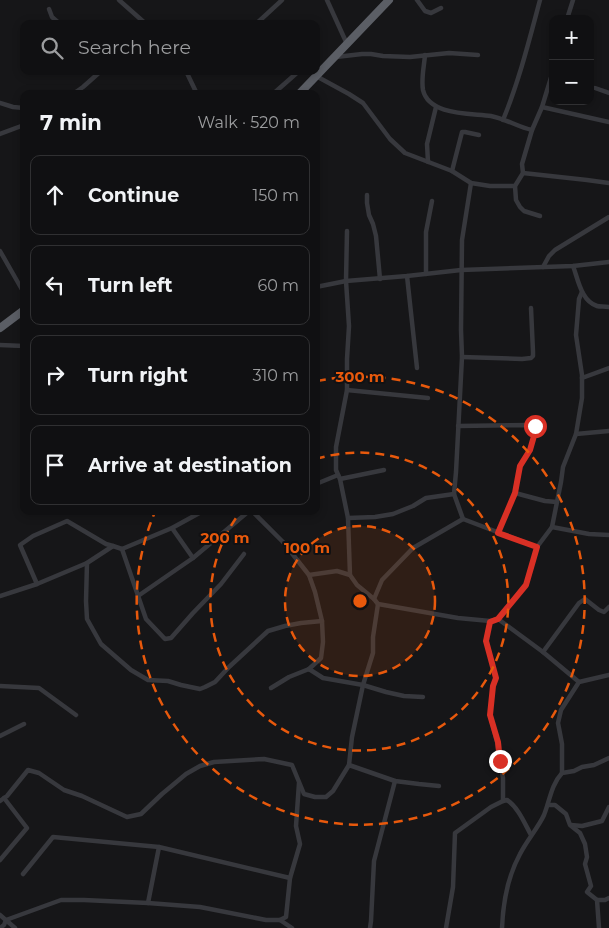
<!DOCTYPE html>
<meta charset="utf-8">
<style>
:root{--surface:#101012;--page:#1e1e20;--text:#f1f3f6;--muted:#9c9d9f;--line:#303032}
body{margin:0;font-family:Montserrat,sans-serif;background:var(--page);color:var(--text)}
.controls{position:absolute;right:15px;top:15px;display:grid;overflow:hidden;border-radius:10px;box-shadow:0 2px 8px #0003}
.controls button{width:45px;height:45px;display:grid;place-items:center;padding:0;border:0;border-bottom:1px solid var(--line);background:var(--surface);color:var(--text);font:25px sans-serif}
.stop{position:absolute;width:15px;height:15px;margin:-11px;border:4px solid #d93025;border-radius:50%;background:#fff}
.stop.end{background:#d93025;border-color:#fff;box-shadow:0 1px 5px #0008}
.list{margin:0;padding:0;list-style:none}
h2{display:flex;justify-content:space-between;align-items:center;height:65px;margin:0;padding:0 20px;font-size:21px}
h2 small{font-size:16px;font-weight:400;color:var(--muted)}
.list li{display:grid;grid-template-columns:32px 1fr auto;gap:15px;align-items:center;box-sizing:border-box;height:80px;margin:0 10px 10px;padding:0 10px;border:1px solid var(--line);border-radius:10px}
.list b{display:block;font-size:19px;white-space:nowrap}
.list em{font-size:16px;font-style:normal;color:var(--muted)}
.icon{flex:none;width:28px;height:28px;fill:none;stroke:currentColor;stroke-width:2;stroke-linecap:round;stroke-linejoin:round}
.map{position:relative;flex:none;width:609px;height:928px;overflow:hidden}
.search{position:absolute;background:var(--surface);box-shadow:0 2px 8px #0003;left:20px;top:20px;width:300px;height:55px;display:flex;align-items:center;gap:12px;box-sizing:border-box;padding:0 18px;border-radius:10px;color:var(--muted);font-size:19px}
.panel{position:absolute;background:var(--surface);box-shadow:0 2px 8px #0003;left:20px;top:90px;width:300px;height:425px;border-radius:10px}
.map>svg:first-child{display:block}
</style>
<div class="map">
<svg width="609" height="928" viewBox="0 0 609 928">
<rect width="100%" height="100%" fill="#161618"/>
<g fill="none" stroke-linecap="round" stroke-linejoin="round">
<g stroke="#37383d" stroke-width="4.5">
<polyline points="119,0 146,24"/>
<polyline points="327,0 347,44"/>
<polyline points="417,0 425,11 431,13 441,8"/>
<polyline points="49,9 52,17 60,24"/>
<polyline points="567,19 573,0"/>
<polyline points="256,24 282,0"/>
<path d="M425,55C424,67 421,79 423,90C429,116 472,113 491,116C506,119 518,127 532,130"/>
<polyline points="336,57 362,54 371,54 383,56 410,57 449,53 478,55"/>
<polyline points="186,71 197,94"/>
<polyline points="316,76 349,94 363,103 390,139 405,153 452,171 471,183 490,186 515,186"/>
<polyline points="595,88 609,93"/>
<polyline points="73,94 83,87 101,71"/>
<polyline points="273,94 299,71"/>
<polyline points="0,103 13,107 24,108"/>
<polyline points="542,107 609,122"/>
<path d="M503,120C519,81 529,41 540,0"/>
<polyline points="0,134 24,125"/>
<polyline points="428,162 427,144 436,107"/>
<polyline points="452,171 462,132 465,132 479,135"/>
<polyline points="523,173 587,180 609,183"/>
<polyline points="471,183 462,240 461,330 462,357 456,472 454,494 463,519 537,547"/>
<polyline points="367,195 367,203 369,215 373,224 376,236 380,279"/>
<polyline points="540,216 524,211 520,207 516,200 515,186 523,173 522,164 532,130 542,107 553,71"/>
<polyline points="347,231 346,281 349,326 347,359 347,390 336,447 336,470 340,479 348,518 350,575 357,585 374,599 378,604 458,618 490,621 498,619 543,652 579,682"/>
<polyline points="0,251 24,293"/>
<path d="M573,266C578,279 581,301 597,306C600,307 605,306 609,307"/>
<polyline points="543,267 549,256 555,250 609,217"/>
<polyline points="426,274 426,232 432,201"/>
<polyline points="407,276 417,368"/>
<polyline points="316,287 346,281 407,276 461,270 573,266 609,262"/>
<polyline points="0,345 24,346"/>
<polyline points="462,357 522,359 531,358 533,356 533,352 531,308"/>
<polyline points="582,378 609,368"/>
<polyline points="347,390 428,398"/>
<polyline points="458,426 530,425 535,427 536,429 530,450 520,466 515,493 498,533"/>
<polyline points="576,434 609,431"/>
<polyline points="340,479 384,470"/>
<polyline points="316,484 338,475"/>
<polyline points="515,493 545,501 557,502"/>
<polyline points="252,511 283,542 309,575 315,592 322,621 323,642 321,658 309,669"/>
<polyline points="348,518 375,517 393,514 413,506 426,498 454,494"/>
<polyline points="552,527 589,534 609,535"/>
<polyline points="172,528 193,558"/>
<polyline points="122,549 146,619 165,639 171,638 193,613 221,584 244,554"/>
<polyline points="87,563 86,601 87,619 101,644 131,670 148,680 168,681 181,685 200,689 205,687 215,682 229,667 268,631 285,626 301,623 322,621"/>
<polyline points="309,575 337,571 350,575"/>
<polyline points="37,584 20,545 33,536 67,521 106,544 113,546"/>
<polyline points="0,596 37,584 87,563 113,546 122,549 172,528 203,511"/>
<polyline points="138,596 193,558 249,511"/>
<polyline points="374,599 382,580 413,548 463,519"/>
<polyline points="498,619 526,585 537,547 552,527 561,482 563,467 576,434 582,398 582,375 576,335 579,299 582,292"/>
<path d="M490,621L486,641L496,678L493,686L490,715L497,742L503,778V801L507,800C518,807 525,824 531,835"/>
<polyline points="543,652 579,603 585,599 599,610 604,612 609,607"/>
<polyline points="0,686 39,688 76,715"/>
<polyline points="271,688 289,677 309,669 323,678 363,685 386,692 404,696 423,697"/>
<polyline points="0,736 24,724"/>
<polyline points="349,765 395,781 419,784 439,786"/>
<polyline points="562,773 574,771 582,767 594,765 609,758"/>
<polyline points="0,801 7,796 28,770 39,773 64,790 82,796 127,817 141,814 162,794 186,774 200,766 214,762 264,759 292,765 304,794 315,797 326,797 333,791 349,765 352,737 363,685 373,653 373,637 378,604"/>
<polyline points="548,805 555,805 566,814 570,825 580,833 585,844 587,857 585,864 591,886 587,892 597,900 599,928"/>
<polyline points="571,825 582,826 602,821 609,807"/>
<polyline points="0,860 27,828 4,798"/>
<polyline points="23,874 53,837 159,847 290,878"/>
<polyline points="597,900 605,900 609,898"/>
<polyline points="148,903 159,847"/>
<polyline points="0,915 15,928"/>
<polyline points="280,920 286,917 290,878 300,844 296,826 299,783"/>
<polyline points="0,928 4,925 6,920 61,900 84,900 148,903 200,907 266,920 280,920 292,928"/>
<polyline points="370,928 371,921 374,861 395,781"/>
<polyline points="446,928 453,887 455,833 491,807 503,801"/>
<path d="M502,928C503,903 508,876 520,854C527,840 538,828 544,815C550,800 551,785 562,773V744L558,723L561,710L579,682L609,675"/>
</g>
<g stroke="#5b5e65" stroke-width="8">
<polyline points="299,94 389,0"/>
<polyline points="0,328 24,310"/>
</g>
</g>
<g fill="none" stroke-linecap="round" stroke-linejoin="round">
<polyline stroke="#d93025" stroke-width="6" points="500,761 498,742 490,715 493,686 496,678 486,641 490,622 498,619 526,585 537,547 498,533 515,493 520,466 530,450 536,429 535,426"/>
</g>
<circle cx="360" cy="601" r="75" fill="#e8590c" fill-opacity=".12"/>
<g fill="none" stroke="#e8590c" stroke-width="2.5" stroke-dasharray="9 6">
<circle cx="360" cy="601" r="75"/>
<path d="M316 459A149 149 0 1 1 241 511"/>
<path d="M317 381A224 224 0 1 1 155 512"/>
</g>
<circle cx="360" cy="601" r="8" fill="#e8590c" stroke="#111113" stroke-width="2.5"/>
<g font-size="15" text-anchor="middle" font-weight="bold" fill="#e8590c" stroke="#111113" stroke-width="4" stroke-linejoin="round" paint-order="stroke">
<text x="360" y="382">300 m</text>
<text x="225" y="543">200 m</text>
<text x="307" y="553">100 m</text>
</g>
</svg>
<div class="controls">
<button>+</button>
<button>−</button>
</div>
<div class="stop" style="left:535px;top:426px"></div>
<div class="stop end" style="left:500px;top:761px"></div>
<div class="search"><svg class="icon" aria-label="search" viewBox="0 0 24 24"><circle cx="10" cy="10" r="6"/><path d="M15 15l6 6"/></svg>Search here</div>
<section class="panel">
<h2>7 min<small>Walk · 520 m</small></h2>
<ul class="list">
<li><svg class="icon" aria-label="ahead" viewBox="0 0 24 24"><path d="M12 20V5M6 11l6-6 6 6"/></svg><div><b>Continue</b></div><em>150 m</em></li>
<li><svg class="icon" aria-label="left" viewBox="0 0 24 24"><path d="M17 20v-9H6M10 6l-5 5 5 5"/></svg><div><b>Turn left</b></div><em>60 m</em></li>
<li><svg class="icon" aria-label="right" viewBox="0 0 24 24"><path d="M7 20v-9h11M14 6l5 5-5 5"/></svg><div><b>Turn right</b></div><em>310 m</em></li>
<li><svg class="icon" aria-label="arrive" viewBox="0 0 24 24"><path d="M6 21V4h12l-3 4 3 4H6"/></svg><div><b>Arrive at destination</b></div></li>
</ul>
</section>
</div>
